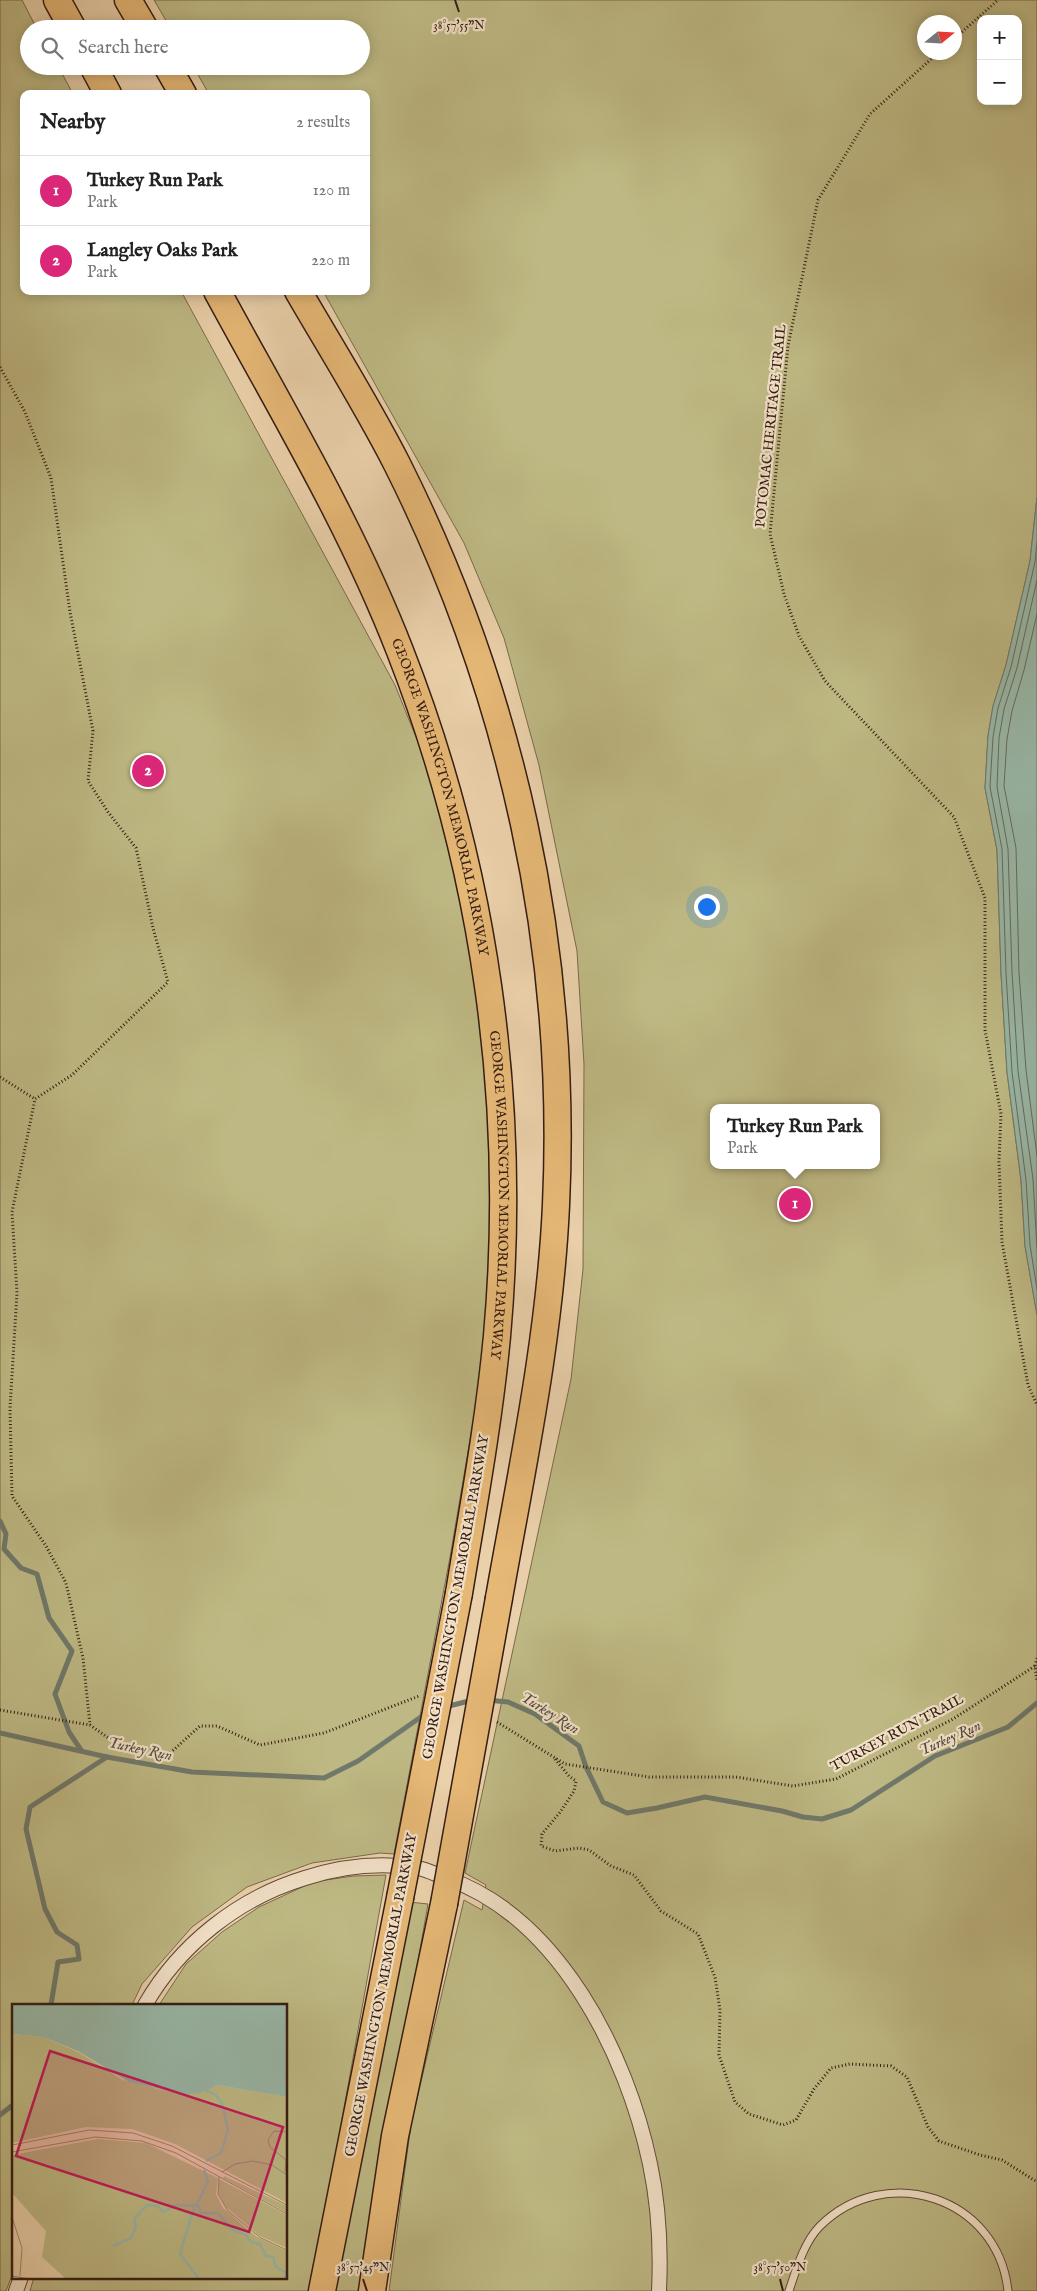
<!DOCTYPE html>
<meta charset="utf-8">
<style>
:root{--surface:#fff;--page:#f2f2f2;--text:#222;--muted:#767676;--line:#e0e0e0;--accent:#db2777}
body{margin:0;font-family:"IM FELL English",serif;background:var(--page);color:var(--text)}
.controls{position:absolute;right:15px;top:15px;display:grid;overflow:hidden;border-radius:10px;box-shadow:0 2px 12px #0003}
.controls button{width:45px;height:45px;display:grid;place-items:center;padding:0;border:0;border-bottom:1px solid var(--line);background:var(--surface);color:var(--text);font:25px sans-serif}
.compass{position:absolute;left:917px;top:15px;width:45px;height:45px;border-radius:50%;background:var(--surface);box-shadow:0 2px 12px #0003;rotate:72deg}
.you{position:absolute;left:706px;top:906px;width:18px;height:18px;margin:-12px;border:4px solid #fff;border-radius:50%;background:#1a73e8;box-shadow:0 0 0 8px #1a73e833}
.badge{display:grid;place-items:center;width:32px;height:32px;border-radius:50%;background:var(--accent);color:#fff;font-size:16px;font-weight:700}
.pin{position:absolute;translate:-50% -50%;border:2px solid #fff;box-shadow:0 1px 5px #0006}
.popup{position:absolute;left:710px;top:1104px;width:170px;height:65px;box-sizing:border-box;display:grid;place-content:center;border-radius:10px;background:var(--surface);filter:drop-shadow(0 1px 4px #0005);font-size:16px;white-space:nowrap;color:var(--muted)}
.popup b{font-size:19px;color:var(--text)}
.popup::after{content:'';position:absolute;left:50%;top:100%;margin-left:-10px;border:10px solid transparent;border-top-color:var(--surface)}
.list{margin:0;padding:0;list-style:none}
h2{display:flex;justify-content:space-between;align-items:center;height:65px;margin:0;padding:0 20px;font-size:21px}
h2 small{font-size:16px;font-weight:400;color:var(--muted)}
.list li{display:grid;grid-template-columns:32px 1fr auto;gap:15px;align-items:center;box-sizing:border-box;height:70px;padding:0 20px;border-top:1px solid var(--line)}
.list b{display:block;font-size:19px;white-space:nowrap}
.list p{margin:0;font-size:16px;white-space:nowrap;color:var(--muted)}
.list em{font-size:16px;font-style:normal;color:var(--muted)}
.icon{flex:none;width:28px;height:28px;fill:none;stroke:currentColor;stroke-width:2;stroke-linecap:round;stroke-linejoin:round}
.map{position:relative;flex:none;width:1037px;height:2291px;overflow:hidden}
.search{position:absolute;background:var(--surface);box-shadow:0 2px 12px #0003;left:20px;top:20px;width:350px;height:55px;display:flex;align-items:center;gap:12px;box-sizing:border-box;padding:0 18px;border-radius:28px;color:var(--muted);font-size:19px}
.panel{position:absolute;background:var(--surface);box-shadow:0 2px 12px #0003;left:20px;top:90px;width:350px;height:205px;border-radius:10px}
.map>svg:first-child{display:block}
</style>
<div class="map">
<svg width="1037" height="2291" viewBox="0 0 1037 2291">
<rect width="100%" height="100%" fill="#ebd1ab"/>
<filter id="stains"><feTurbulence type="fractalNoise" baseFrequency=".004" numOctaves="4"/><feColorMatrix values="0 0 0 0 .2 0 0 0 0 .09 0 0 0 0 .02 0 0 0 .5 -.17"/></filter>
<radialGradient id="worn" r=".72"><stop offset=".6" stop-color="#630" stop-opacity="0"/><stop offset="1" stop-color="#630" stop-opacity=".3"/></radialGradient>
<g fill="#beb984" stroke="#796a4b" fill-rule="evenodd">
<polygon points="0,0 22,0 37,29 29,29 29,66 58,66 73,94 24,94 24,291 181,291 395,685 426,762 466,919 493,1115 494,1250 482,1370 450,1557 394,1854 380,1853 312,1863 247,1887 192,1927 142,1984 132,2005 14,2005 14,2270 6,2291 0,2291"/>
<path d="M154,0H1037V497L1030,561L1006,665L993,706L988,736L985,788L997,850L1001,973L1007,1072L1021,1180L1025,1246L1037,1315V2291H389L411,2124L464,1900L482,1910L486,1885L465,1873L571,1379L583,1269L584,1064L577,951L539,765L504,638L464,543L323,291H366V94H209L193,66H361V29H171ZM981,19H1018V101H981ZM924,22H954V52H924ZM714,1108H876V1165H714Z"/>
<polygon points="386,1875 311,2291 30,2291 34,2277 286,2277 286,2005 159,2005 186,1964 222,1932 259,1907 313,1882 353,1876"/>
<polygon points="409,1902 428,1904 366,2256 363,2291 331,2291"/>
</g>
<polygon fill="#98b7a7" stroke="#70796b" points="1037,497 1037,1315 1025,1246 1021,1180 1007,1072 1001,973 997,850 985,788 988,736 993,706 1006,665 1030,561"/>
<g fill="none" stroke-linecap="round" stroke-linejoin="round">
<g stroke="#666a5c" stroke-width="1">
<polyline points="1037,542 1035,562 1011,667 998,708 993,737 990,787 1002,849 1006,973 1012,1072 1026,1180 1030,1245 1037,1289"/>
<polyline points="1037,580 1017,668 1004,709 999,738 997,787 1008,849 1012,972 1018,1071 1033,1179 1037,1248"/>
<polyline points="1037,614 1024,670 1012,711 1007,739 1004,786 1016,848 1019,972 1026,1070 1037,1156"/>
</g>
<g stroke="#70796b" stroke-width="5">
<polyline points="0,1521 6,1534 4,1549 21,1568 37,1574 49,1618 72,1651 55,1694 69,1732 81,1750"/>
<polyline points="487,1700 508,1702 535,1714 579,1746 586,1767 603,1802 627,1813 657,1808 705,1797 782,1811 803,1817 822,1819 851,1810 935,1756 1008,1727 1037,1703"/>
<polyline points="445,1707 473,1700"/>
<polyline points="0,1733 107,1757 192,1772 324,1778 358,1761 428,1712"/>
<polyline points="51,2005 58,1962 79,1959 77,1945 57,1932 45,1909 26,1829 30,1807 107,1757"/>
<polyline points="0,2115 14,2104"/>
</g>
<defs>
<path id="service" d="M789,2291C796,2270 804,2242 820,2226C886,2161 998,2197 1008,2291"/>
<g id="minor">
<path d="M145,2005C180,1944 239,1898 305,1878C342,1866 379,1862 418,1868C428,1870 437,1875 446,1878C559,1917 627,2054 650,2164C659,2206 661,2248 659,2291"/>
<polyline points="16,2291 21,2277"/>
</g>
<g id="motorway">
<polyline points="57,0 73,29"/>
<polyline points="128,0 145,29"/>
<polyline points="93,66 108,94"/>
<polyline points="167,66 183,94"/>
<path id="s1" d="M217,291C281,409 351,525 400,651C485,868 518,1103 497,1336C489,1422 473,1508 459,1593"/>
<path d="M298,291C331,348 367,405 397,464C512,693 568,949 556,1205C550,1338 522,1468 499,1598"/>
<polyline points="322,2291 400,1898"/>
<polyline points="372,2291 395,2136 444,1904"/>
</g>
</defs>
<use href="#service" stroke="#624938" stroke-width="9"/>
<use href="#minor" stroke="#624938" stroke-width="16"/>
<use href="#motorway" stroke="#341c12" stroke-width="29"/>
<g stroke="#341c12" stroke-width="3" stroke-dasharray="1 2.5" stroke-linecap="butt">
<polyline points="954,39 998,0"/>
<polyline points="939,52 870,114 818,200 788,346 770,534 784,594 799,636 825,681 954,817 985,898 985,1030 1001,1114 999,1162 1002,1242 1028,1385 1037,1405"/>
<polyline points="0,367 25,412 51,478 70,612 93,731 88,781 108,812 136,848 153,928 168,982 72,1075 35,1099 12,1212 17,1293 10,1408 12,1496 46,1546 66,1583 83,1658 90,1725"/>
<polyline points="0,1077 35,1099"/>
<polyline points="1037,1658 1035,1666 1037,1681"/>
<polyline points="0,1710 90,1725 114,1742 169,1754 200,1726 217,1726 260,1745 324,1733 419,1696"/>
<polyline points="497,1722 565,1764 649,1777 736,1777 793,1786 836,1779 953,1719 1035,1666"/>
<polyline points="555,1759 569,1776 576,1781 574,1791 561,1811 542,1834 541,1846 555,1851 579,1848 589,1850 611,1866 634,1875 661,1911 698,1934 715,1977 720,2010 719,2055 735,2102 749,2114 783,2125 796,2120 814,2089 831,2068 850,2064 891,2066 907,2077 928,2127 939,2141 980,2155 1002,2160 1037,2182"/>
</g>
<use href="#service" stroke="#f2e1c8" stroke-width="7"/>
<use href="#minor" stroke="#f2e1c8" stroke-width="14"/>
<use href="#motorway" stroke="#e6b876" stroke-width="26"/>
<defs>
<g id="motorway-bridge">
<polyline points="400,1898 459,1593"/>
<polyline points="444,1904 499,1598"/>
</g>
</defs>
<use href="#motorway-bridge" stroke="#341c12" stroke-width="29" stroke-linecap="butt"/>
<use href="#motorway-bridge" stroke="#e6b876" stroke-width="26"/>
</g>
<path fill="none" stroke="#341c12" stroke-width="2" d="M455,0L459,12M363,2279L367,2291M780,2279L783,2291"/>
<g text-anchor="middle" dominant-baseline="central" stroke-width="4.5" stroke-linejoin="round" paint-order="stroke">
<g font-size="14" fill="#341c12" stroke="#f2e1c8">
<text transform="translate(771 426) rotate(-84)">POTOMAC HERITAGE TRAIL</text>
<text stroke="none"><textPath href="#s1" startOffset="556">GEORGE WASHINGTON MEMORIAL PARKWAY</textPath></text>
<text stroke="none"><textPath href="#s1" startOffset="961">GEORGE WASHINGTON MEMORIAL PARKWAY</textPath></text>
<text transform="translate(456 1597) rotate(-80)">GEORGE WASHINGTON MEMORIAL PARKWAY</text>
<text transform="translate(897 1733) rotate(-28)">TURKEY RUN TRAIL</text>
<text transform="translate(381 1995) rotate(-79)">GEORGE WASHINGTON MEMORIAL PARKWAY</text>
</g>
<g font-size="15" font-style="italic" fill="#524a3f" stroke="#f2e1c8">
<text transform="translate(550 1713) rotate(32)">Turkey Run</text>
<text transform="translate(950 1738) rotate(-24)">Turkey Run</text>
<text transform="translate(140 1749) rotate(12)">Turkey Run</text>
</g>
</g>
<g transform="translate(12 2004)">
<rect width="275" height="275" fill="#ebd1ab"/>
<path d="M0,30L31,33L66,48L111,76L146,85L165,89L205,81L275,93V199L163,140L120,125L74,123L0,139ZM86,135L134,139L206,174L204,190L211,204L245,233L275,247V275H54L30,253L34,227L0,189V151ZM212,172L275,202V209L211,174ZM207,175L275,211V244L248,232L214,203L206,189Z" fill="#beb984"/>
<path d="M0,0H275V93L205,81L189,89L171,90L117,78L66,47L31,33L0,30Z" fill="#98b7a7"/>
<path fill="none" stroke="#98b7a7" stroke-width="2.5" d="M193,86L204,91L210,99L216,126L209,149L194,157M186,201L189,209H206L221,226L234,231L239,238L248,240L254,252L261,253L264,263L273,268L274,275M101,242L119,234L124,223L122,215L135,201L146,202L151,208L165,201L185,202M187,275L168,250L180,210L196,178L192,166"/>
<path fill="none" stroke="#a2896e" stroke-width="1" d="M0,141L77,126L121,129L160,142L275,201M0,148L83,133L130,137L164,149L275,210M210,168L223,160L241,157L260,161L275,171M273,168L274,156L258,143L256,136L262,127L275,128M207,173L206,190L216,207L249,234L275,246M0,213L10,244L8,272M0,272L18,275"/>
<path fill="#c2185b" fill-opacity="0.15" stroke="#c2185b" stroke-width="2.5" d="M38,47L271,123L237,228L4,152Z"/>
<rect width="275" height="275" fill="none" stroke="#341c12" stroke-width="2.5"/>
</g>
<g font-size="12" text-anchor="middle" fill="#341c12" stroke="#f2e1c8" stroke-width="4.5" stroke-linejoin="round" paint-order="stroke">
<text x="459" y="29">38°57'55"N</text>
<text x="363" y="2271">38°57'45"N</text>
<text x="780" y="2271">38°57'50"N</text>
</g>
<rect width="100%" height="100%" filter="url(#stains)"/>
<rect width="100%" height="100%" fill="url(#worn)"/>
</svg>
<div class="controls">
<button>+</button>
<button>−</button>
</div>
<svg class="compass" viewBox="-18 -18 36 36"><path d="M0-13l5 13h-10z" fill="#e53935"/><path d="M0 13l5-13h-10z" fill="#767676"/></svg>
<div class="you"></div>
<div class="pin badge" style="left:795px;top:1204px">1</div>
<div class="popup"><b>Turkey Run Park</b>Park</div>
<div class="pin badge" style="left:148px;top:771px">2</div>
<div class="search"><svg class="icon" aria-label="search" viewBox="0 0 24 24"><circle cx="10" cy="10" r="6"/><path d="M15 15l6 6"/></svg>Search here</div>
<section class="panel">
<h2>Nearby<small>2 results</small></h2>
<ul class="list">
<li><span class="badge">1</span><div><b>Turkey Run Park</b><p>Park</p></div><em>120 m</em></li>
<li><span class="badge">2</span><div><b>Langley Oaks Park</b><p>Park</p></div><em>220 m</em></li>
</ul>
</section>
</div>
